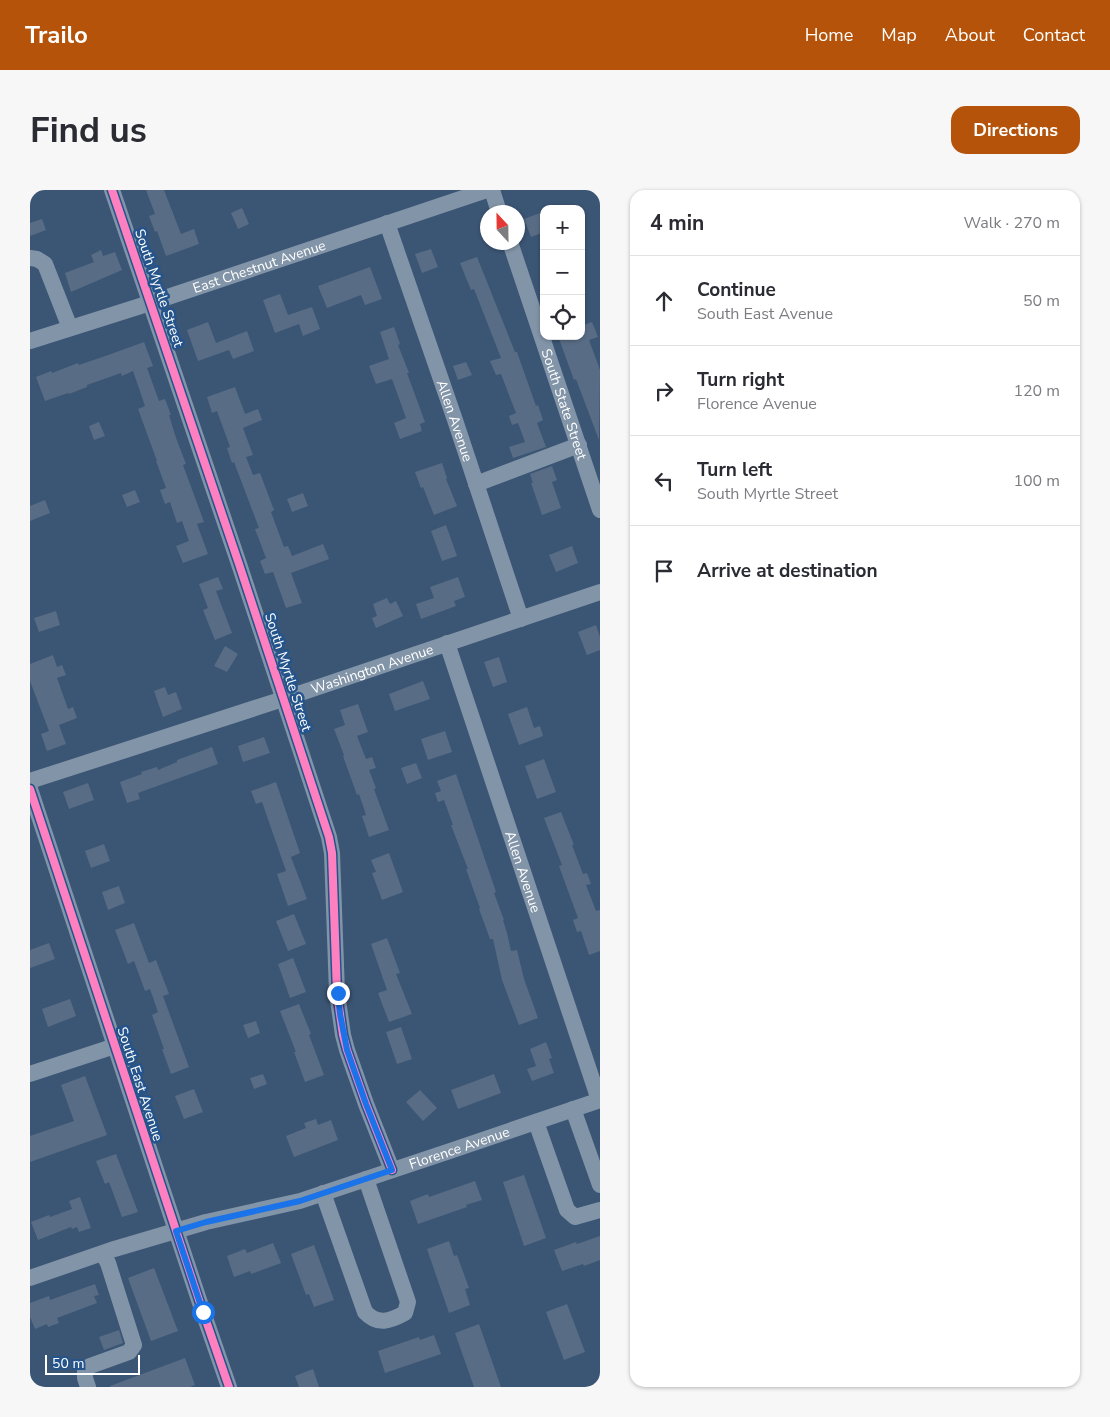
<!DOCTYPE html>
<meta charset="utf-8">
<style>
:root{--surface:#fff;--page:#f7f7f7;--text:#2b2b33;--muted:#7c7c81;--line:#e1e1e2;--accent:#b45309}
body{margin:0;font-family:"Nunito Sans",sans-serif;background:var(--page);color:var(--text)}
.controls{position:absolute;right:15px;top:15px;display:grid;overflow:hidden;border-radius:10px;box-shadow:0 1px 4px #0004}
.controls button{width:45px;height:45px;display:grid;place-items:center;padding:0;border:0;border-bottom:1px solid var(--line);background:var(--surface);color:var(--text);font:25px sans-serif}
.compass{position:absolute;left:450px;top:15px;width:45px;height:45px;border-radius:50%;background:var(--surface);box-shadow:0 1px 4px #0004;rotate:338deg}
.scale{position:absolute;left:15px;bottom:12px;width:95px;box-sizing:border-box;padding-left:5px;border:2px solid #fff;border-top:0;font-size:14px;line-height:18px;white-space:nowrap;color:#fff;-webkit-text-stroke:4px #24548b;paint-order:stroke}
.stop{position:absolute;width:15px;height:15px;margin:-11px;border:4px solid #1a73e8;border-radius:50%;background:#fff}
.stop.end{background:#1a73e8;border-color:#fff;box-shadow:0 1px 5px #0008}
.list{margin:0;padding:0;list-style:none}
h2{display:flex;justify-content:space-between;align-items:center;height:65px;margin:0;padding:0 20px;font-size:21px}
h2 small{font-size:16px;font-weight:400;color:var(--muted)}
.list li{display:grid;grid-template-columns:32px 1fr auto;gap:15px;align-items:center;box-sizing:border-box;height:90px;padding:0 20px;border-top:1px solid var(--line)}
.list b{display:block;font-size:19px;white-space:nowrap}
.list p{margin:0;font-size:16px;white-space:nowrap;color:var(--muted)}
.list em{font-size:16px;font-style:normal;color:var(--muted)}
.icon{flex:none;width:28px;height:28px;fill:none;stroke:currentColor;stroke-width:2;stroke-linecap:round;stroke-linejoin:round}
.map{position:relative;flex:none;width:570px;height:1197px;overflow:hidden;border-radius:15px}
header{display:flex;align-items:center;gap:30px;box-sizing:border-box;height:70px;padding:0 25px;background:var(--accent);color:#fff}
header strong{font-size:24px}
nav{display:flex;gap:28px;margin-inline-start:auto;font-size:18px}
.intro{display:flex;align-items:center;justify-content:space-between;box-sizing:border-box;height:120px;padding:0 30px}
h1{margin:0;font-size:35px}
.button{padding:12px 22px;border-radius:15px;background:var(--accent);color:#fff;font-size:18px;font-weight:700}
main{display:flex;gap:30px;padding:0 30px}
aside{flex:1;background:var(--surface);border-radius:15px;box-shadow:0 1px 4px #0004}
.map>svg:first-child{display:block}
</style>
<header>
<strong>Trailo</strong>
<nav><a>Home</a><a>Map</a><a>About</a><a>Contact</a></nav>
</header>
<div class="intro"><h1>Find us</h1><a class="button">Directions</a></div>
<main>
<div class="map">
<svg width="570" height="1197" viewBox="0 0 570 1197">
<rect width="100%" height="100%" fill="#3b5574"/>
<g fill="#586d85">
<polygon points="116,0 134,0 151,44 164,39 169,54 136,66 127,41 125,42 119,26 125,24"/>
<polygon points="212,18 219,34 208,39 201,23"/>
<polygon points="510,23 514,34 514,42 501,47 494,29"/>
<polygon points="12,29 16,40 0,46 0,33"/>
<polygon points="401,59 408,77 392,83 385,64"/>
<polygon points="71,60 73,66 85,62 92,80 41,102 35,83 64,72 61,65"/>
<polygon points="447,67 485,162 487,162 506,216 508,215 513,230 507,233 516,257 483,268 479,257 495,252 488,233 482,235 479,226 486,223 471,184 466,185 460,171 471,168 444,99 441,100 430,73"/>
<polygon points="340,77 352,109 335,115 331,105 297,118 288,96"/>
<polygon points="250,104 258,125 282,117 290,139 273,146 269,134 245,143 233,110"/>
<polygon points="178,132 186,153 217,141 224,161 203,169 199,160 168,171 157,140"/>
<polygon points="562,132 568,147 559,150 570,180 569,250 546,189 544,190 528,146 551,146 551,136"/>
<polygon points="364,137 370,154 368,155 379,183 377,183 395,232 390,234 392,241 370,249 364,233 376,228 362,189 346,194 339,176 359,169 350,142"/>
<polygon points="114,152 123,176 117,178 129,211 135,209 141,225 139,225 146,248 156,274 153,275 174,332 167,334 178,364 153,373 146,356 159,351 152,331 147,333 140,312 135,314 130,300 136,298 126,271 127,271 108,219 115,216 103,181 92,186 91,183 57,195 57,197 39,204 38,203 15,211 6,187 21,181 22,183 48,173 49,175 81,164"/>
<polygon points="436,172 442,185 428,190 423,176"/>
<polygon points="205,197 215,224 228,219 232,230 213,238 223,265 216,267 223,285 230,283 244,320 241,322 254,357 258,356 262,366 293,354 299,369 261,383 272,413 256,418 243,382 235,384 230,371 236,368 225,339 229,338 204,272 202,273 197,258 200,257 187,221 182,223 177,207"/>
<polygon points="69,232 75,246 64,250 59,236"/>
<polygon points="412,273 417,288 416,289 427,316 404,325 393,297 391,298 385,282"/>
<polygon points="522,276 527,290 522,292 531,318 512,325 501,293 503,293 500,284"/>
<polygon points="105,300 110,312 97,317 92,305"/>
<polygon points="273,303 278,316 262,322 257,309"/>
<polygon points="15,310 20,323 0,331 0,316"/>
<polygon points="416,335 427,366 412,371 401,341"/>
<polygon points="542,356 548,373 526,382 519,365"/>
<polygon points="188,387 193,399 186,401 202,443 185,450 173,420 178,418 169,394"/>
<polygon points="428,387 435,407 424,411 426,416 391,429 386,414 404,408 400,397"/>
<polygon points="357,408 360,414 366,411 373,426 346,438 342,428 347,426 343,414"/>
<polygon points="26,421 30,435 9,442 4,428"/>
<polygon points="566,435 570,447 570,460 557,465 548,442"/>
<polygon points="195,456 208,464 197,482 184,476"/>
<polygon points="23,465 27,477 32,475 36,485 27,488 38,519 43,517 47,528 29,535 36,554 17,561 11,544 19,541 0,491 0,474"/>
<polygon points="469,467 477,492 463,497 454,472"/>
<polygon points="393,491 400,509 365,521 359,504"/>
<polygon points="135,497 138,505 146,502 152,519 133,527 124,501"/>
<polygon points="328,514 338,542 327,546 336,569 342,567 346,578 339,580 346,598 344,599 359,640 339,647 332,626 336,625 329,604 327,605 313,566 314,565 304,539 315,535 310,520"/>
<polygon points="497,517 504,538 510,536 513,546 489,555 478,524"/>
<polygon points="415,541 422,562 398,570 391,549"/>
<polygon points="234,547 240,563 213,572 208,556"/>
<polygon points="182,557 188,574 108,603 110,609 97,613 90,592 112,584 111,582 127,577 128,580 147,572 147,570"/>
<polygon points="514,569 526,602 507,609 495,576"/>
<polygon points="386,573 392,588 377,594 371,578"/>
<polygon points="426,584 466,702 464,703 474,730 473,730 477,743 481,761 487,760 494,789 508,828 489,835 472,790 463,749 460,749 449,719 450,718 436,679 438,679 421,635 423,635 414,610 408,612 405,603 411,601 407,591"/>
<polygon points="246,592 270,663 261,667 277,709 258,716 247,684 256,681 232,612 226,614 221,601"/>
<polygon points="58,593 64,610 39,619 33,602"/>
<polygon points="531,622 544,655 542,655 553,684 557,683 561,694 556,695 566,721 570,720 570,761 559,765 551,741 547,742 543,730 548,728 529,676 532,675 514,628"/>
<polygon points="74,654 80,671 61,678 55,661"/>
<polygon points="359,663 373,702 352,710 342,683 346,682 341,670"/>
<polygon points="89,696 95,713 78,720 72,702"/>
<polygon points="264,724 276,754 258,761 246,731"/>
<polygon points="104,733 119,773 126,770 139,804 133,806 159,877 141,884 132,859 134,859 122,825 128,822 120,799 115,801 104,771 98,774 85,740"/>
<polygon points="357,748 370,783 366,784 382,824 359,832 348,803 357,800 341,754"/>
<polygon points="19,753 25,769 0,778 0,760"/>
<polygon points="263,768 276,802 260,808 248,774"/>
<polygon points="40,809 46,826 18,837 12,819"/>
<polygon points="269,814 281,844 279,845 294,885 275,892 264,862 266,862 250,821"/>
<polygon points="226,831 230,843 218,848 213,835"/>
<polygon points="371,837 382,869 367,874 356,842"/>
<polygon points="516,852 522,868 519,869 524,883 502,891 497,879 506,876 500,859"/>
<polygon points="233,884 237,894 224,899 220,888"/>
<polygon points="464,884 471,903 428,919 421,900"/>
<polygon points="55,886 77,945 0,972 0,946 44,931 31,895"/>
<polygon points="164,899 173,922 154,929 145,906"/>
<polygon points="390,900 407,918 393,931 376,912"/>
<polygon points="286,929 288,935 301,930 308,950 264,967 256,946 276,938 274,933"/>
<polygon points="86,964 108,1022 92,1027 79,992 75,994 66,971"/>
<polygon points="494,985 516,1048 494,1056 473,992"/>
<polygon points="445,991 452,1010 436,1015 437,1017 388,1034 380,1011 398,1004 399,1007"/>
<polygon points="50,1007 61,1038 49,1042 47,1037 42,1039 41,1037 8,1050 1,1032 19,1025 20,1027 42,1019 39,1011"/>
<polygon points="570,1046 570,1070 554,1076 553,1074 532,1081 524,1060 546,1052 547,1054"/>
<polygon points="419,1051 424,1066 427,1065 439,1098 435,1099 440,1115 419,1123 397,1059"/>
<polygon points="243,1053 251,1073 221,1084 220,1081 204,1087 197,1066 215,1059 217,1063"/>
<polygon points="284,1055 304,1110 284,1117 279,1104 276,1105 261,1064"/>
<polygon points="124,1078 148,1141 121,1151 98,1088"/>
<polygon points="65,1094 69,1105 64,1106 67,1113 27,1128 29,1133 18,1137 17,1134 5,1139 0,1127 0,1113 19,1106 20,1110"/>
<polygon points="537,1114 555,1162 534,1170 516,1122"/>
<polygon points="449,1134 471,1197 444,1197 425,1143"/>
<polygon points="89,1140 93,1153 74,1160 69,1147"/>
<polygon points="404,1145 411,1164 355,1183 348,1161 389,1147 390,1150"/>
<polygon points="155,1168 165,1195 160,1197 80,1197 80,1196"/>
<polygon points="283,1179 289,1197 269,1197 265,1186"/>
</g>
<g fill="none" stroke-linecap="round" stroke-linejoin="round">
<g stroke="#8294a7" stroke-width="16">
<polyline points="82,0 209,374 299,647 302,663 307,803 313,845 317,860 336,914 362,980"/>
<polyline points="462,0 469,22"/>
<path id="s1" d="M357,33L425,230L491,429"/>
<path id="s2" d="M480,52L570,320"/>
<polyline points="0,68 7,69 15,74 40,138"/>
<path id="s3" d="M0,151L120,113L457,0"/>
<polyline points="446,294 549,255"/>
<path id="s4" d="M417,453L569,910"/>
<path id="s5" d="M0,591L253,509L570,402"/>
<polyline points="0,599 173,1122 199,1197"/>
<polyline points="0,884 85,856"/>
<polyline points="543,919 570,995"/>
<polyline points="506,932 537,1020 545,1027 570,1020"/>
<path d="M293,1003L335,1122C348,1136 360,1131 375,1123L378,1112L336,989"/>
<path id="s6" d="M0,1088L81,1060L176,1032L270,1011L420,961L570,910"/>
<polyline points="58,1197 55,1188 55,1181 60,1176 99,1162 104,1155 78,1073 73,1064"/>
</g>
<defs>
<g id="cycleway">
<polyline points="82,0 209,374 299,647 302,663 307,803 313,845 317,860 336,914 362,980"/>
<polyline points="0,599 173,1122 199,1197"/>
</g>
</defs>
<use href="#cycleway" stroke="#24548b" stroke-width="11"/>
<use href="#cycleway" stroke="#ff80c0" stroke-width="8"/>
</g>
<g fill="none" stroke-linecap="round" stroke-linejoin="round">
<polyline stroke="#1a73e8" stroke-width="6" points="173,1122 146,1041 176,1032 270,1011 362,980 336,914 317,860 310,824 308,803"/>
</g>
<g text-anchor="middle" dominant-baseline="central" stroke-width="5" stroke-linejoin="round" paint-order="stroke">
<g font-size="14" fill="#fff" stroke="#24548b">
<text stroke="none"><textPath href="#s3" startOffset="241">East Chestnut Avenue</textPath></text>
<text transform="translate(129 98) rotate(71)">South Myrtle Street</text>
<text stroke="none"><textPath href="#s2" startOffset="171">South State Street</textPath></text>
<text stroke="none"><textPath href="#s1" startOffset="209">Allen Avenue</textPath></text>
<text stroke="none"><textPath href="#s5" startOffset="360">Washington Avenue</textPath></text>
<text transform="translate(258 482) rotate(72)">South Myrtle Street</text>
<text stroke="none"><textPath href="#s4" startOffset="241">Allen Avenue</textPath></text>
<text transform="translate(110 894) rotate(72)">South East Avenue</text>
<text stroke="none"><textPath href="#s6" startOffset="449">Florence Avenue</textPath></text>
</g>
</g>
</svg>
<div class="controls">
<button>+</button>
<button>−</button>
<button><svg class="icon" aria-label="locate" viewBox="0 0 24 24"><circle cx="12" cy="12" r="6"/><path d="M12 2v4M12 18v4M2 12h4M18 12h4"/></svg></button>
</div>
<svg class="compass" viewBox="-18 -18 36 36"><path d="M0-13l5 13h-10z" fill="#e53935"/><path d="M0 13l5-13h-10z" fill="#7c7c81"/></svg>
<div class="scale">50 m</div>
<div class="stop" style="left:173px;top:1122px"></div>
<div class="stop end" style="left:308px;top:803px"></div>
</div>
<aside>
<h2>4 min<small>Walk · 270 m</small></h2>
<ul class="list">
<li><svg class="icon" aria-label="ahead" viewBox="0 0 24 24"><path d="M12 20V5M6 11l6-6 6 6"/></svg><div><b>Continue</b><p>South East Avenue</p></div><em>50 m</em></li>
<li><svg class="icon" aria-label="right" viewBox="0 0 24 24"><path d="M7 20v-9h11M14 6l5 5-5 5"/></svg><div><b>Turn right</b><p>Florence Avenue</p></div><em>120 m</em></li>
<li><svg class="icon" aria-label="left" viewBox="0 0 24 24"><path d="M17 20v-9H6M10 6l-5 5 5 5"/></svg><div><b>Turn left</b><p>South Myrtle Street</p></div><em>100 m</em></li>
<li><svg class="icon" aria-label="arrive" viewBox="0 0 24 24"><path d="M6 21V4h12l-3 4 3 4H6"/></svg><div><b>Arrive at destination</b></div></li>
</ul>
</aside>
</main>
